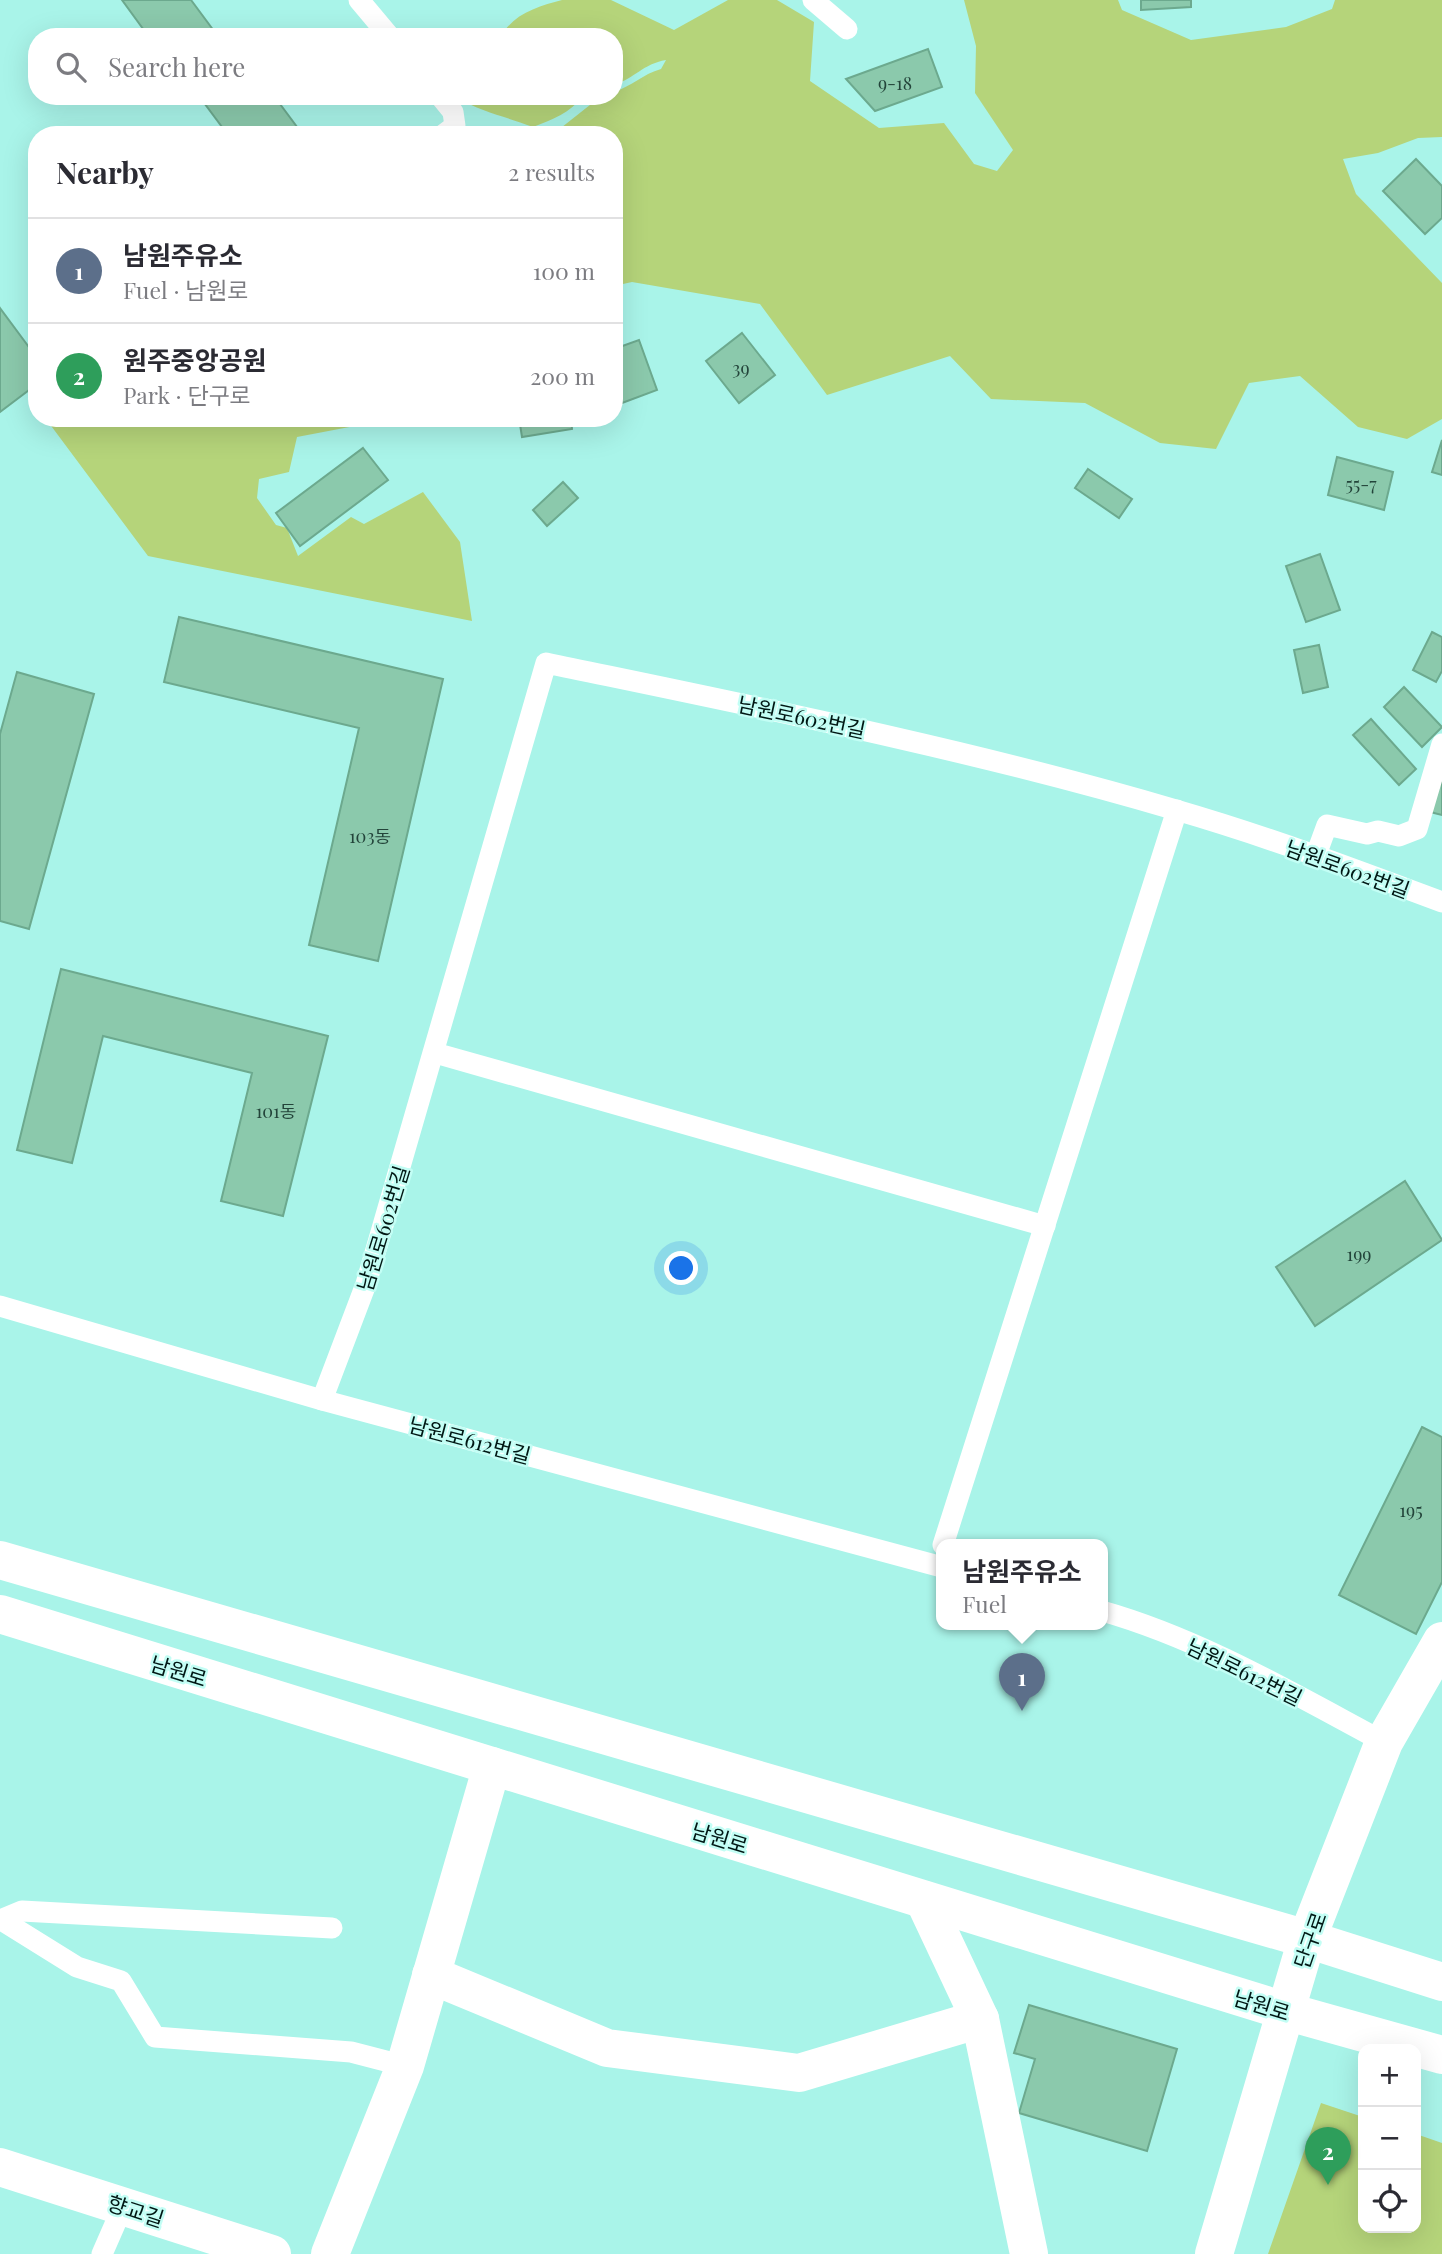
<!DOCTYPE html>
<meta charset="utf-8">
<style>
:root{--surface:#fff;--page:#f7f7f7;--text:#2b2b33;--muted:#7c7c81;--line:#e1e1e2;--accent:#ba2c5f}
body{margin:0;font-family:"Playfair Display","Noto Sans KR",serif;background:var(--page);color:var(--text)}
.controls{position:absolute;right:21px;bottom:21px;display:grid;overflow:hidden;border-radius:14px;box-shadow:0 7px 28px #0002}
.controls button{width:63px;height:63px;display:grid;place-items:center;padding:0;border:0;border-bottom:2px solid var(--line);background:var(--surface);color:var(--text);font:35px sans-serif}
.you{position:absolute;left:682px;top:1269px;width:24px;height:24px;margin:-18px;border:5px solid #fff;border-radius:50%;background:#1a73e8;box-shadow:0 0 0 10px #1a73e833}
.badge{display:grid;place-items:center;width:46px;height:46px;border-radius:50%;background:var(--accent);color:#fff;font-size:23px;font-weight:700}
.pin{position:absolute;translate:-50% -58px;filter:drop-shadow(0 2px 4px #0008)}
.pin::after{content:'';position:absolute;top:37px;width:24px;height:21px;background:inherit;clip-path:polygon(0 0,100% 0,50% 100%)}
.popup{position:absolute;left:936px;top:1539px;width:172px;height:91px;box-sizing:border-box;display:grid;place-content:center;border-radius:14px;background:var(--surface);filter:drop-shadow(0 2px 5px #0005);font-size:23px;white-space:nowrap;color:var(--muted)}
.popup b{font-size:26px;color:var(--text)}
.popup::after{content:'';position:absolute;left:50%;top:100%;margin-left:-14px;border:14px solid transparent;border-top-color:var(--surface)}
.list{margin:0;padding:0;list-style:none}
h2{display:flex;justify-content:space-between;align-items:center;height:91px;margin:0;padding:0 28px;font-size:30px}
h2 small{font-size:23px;font-weight:400;color:var(--muted)}
.list li{display:grid;grid-template-columns:46px 1fr auto;gap:21px;align-items:center;box-sizing:border-box;height:105px;padding:0 28px;border-top:2px solid var(--line)}
.list b{display:block;font-size:26px;white-space:nowrap}
.list p{margin:0;font-size:23px;white-space:nowrap;color:var(--muted)}
.list em{font-size:23px;font-style:normal;color:var(--muted)}
.icon{flex:none;width:38px;height:38px;fill:none;stroke:currentColor;stroke-width:2;stroke-linecap:round;stroke-linejoin:round}
.map{position:relative;flex:none;width:1442px;height:2254px;overflow:hidden}
.search{position:absolute;background:var(--surface);box-shadow:0 7px 28px #0002;left:28px;top:28px;width:595px;height:77px;display:flex;align-items:center;gap:18px;box-sizing:border-box;padding:0 24px;border-radius:28px;color:var(--muted);font-size:26px}
.panel{position:absolute;background:var(--surface);box-shadow:0 7px 28px #0002;left:28px;top:126px;width:595px;height:301px;border-radius:28px}
.map>svg:first-child{display:block}
</style>
<div class="map">
<svg width="1442" height="2254" viewBox="0 0 1442 2254">
<rect width="100%" height="100%" fill="#a9f4e9"/>
<g fill="#b5d47a">
<path d="M562,0H611L674,30L728,0H777L814,22L810,81L879,128L944,123L974,164L997,171L1013,150L975,93L976,46L964,0H1118L1122,10L1191,40L1286,27L1332,9L1335,0H1442V137L1418,138L1378,153L1343,159L1356,194L1442,283V419L1407,439L1358,427L1300,376L1249,383L1216,449L1160,443L1085,403L991,399L950,356L827,395L760,304L632,282L614,286V135H552L600,97L614,96V92C632,86 643,74 661,69L666,60C643,64 635,78 614,85V37H501C512,14 539,6 562,0Z"/>
<path d="M583,96C570,113 552,120 533,127C505,116 482,113 457,97Z"/>
<polygon points="353,418 360,425 297,437 289,472 259,479 257,498 276,525 287,528 298,556 351,517 364,524 423,492 460,542 472,621 148,556 46,419"/>
<polygon points="1321,2103 1363,2117 1363,2228 1416,2228 1416,2134 1442,2143 1442,2254 1268,2254"/>
</g>
<g fill="#8bc9ac" stroke="#6ca98e" stroke-width="2">
<polygon points="122,0 191,0 214,31 206,37 149,37"/>
<polygon points="1141,0 1191,0 1191,7 1141,10"/>
<polygon points="928,49 942,87 875,111 846,79"/>
<polygon points="206,96 274,96 303,135 228,135 202,100"/>
<polygon points="1416,159 1442,186 1442,218 1425,234 1383,191"/>
<polygon points="0,308 37,358 37,384 0,412"/>
<polygon points="742,333 775,375 739,403 706,361"/>
<polygon points="639,340 657,390 614,406 614,349"/>
<polygon points="519,418 571,418 572,429 522,437"/>
<polygon points="1442,440 1442,475 1432,472"/>
<polygon points="363,448 388,480 300,546 276,513"/>
<polygon points="1337,457 1393,472 1384,510 1328,495"/>
<polygon points="1088,469 1132,499 1119,518 1075,488"/>
<polygon points="563,482 578,498 547,526 533,510"/>
<polygon points="1320,554 1340,610 1306,622 1286,566"/>
<polygon points="179,617 443,679 378,961 309,945 359,728 164,682"/>
<polygon points="1432,632 1442,637 1442,671 1436,682 1413,670"/>
<polygon points="1319,645 1328,687 1303,693 1294,650"/>
<polygon points="17,672 94,694 29,929 0,921 0,734"/>
<polygon points="1404,687 1442,727 1422,747 1384,707"/>
<polygon points="1371,719 1416,769 1399,785 1353,735"/>
<polygon points="1442,770 1442,815 1430,812"/>
<polygon points="61,969 328,1036 283,1216 221,1201 252,1073 103,1036 72,1163 17,1150"/>
<polygon points="1405,1181 1442,1240 1315,1326 1276,1267"/>
<polygon points="1422,1427 1442,1437 1442,1582 1416,1634 1339,1595"/>
<polygon points="1029,2005 1177,2049 1147,2151 1019,2113 1035,2059 1014,2053"/>
</g>
<g fill="none" stroke-linecap="round" stroke-linejoin="round">
<g stroke="#fff" stroke-width="21">
<polyline points="359,0 390,37"/>
<polyline points="813,0 847,29"/>
<polyline points="440,96 453,112 455,126 443,135"/>
<polyline points="1316,855 1327,825 1367,834 1378,831 1399,836 1417,829 1442,744"/>
<polyline points="435,1053 1045,1226"/>
<polyline points="0,1306 322,1400 942,1567"/>
<path d="M322,1400L366,1284L546,663C757,707 969,749 1176,810C1266,836 1354,869 1442,902"/>
<polyline points="943,1545 1177,810"/>
<path d="M1102,1611C1201,1639 1294,1694 1384,1742"/>
<polyline points="0,1920 22,1911 332,1928"/>
<polyline points="3,1921 77,1967 121,1981 155,2037 351,2052 405,2066"/>
<polyline points="102,2254 123,2206"/>
</g>
<g stroke="#fff" stroke-width="38">
<polyline points="924,1900 980,2019 1029,2254"/>
<polyline points="431,1975 607,2048 799,2073 980,2019"/>
<polyline points="0,2167 272,2254"/>
<polyline points="330,2254 405,2066 492,1766"/>
</g>
<g stroke="#fff" stroke-width="38">
<polyline points="0,1560 1307,1939 1442,1982"/>
<polyline points="0,1614 1285,2011 1442,2055"/>
<polyline points="1214,2254 1307,1939 1384,1742 1442,1641"/>
</g>
</g>
<g text-anchor="middle" dominant-baseline="central" stroke-width="5" stroke-linejoin="round" paint-order="stroke">
<g font-size="18" fill="#23443a">
<text x="895" y="83">9-18</text>
<text x="741" y="368">39</text>
<text x="1361" y="484">55-7</text>
<text x="370" y="836">103동</text>
<text x="276" y="1111">101동</text>
<text x="1359" y="1254">199</text>
<text x="1411" y="1510">195</text>
</g>
<g font-size="21" fill="#001714" stroke="#c3fef5">
<text transform="translate(802 716) rotate(12)">남원로602번길</text>
<text transform="translate(1348 868) rotate(20)">남원로602번길</text>
<text transform="translate(382 1228) rotate(-73)">남원로602번길</text>
<text transform="translate(470 1439) rotate(15)">남원로612번길</text>
<text transform="translate(179 1670) rotate(17)">남원로</text>
<text transform="translate(1245 1671) rotate(26)">남원로612번길</text>
<text transform="translate(720 1837) rotate(17)">남원로</text>
<text transform="translate(1309 1940) rotate(-71)">단구로</text>
<text transform="translate(1262 2004) rotate(17)">남원로</text>
<text transform="translate(136 2210) rotate(18)">향교길</text>
</g>
</g>
</svg>
<div class="controls">
<button>+</button>
<button>−</button>
<button><svg class="icon" aria-label="locate" viewBox="0 0 24 24"><circle cx="12" cy="12" r="6"/><path d="M12 2v4M12 18v4M2 12h4M18 12h4"/></svg></button>
</div>
<div class="you"></div>
<div class="pin badge" style="left:1022px;top:1711px;background:#5c6f8a">1</div>
<div class="popup"><b>남원주유소</b>Fuel</div>
<div class="pin badge" style="left:1328px;top:2185px;background:#2e9e5b">2</div>
<div class="search"><svg class="icon" aria-label="search" viewBox="0 0 24 24"><circle cx="10" cy="10" r="6"/><path d="M15 15l6 6"/></svg>Search here</div>
<section class="panel">
<h2>Nearby<small>2 results</small></h2>
<ul class="list">
<li><span class="badge" style="background:#5c6f8a">1</span><div><b>남원주유소</b><p>Fuel · 남원로</p></div><em>100 m</em></li>
<li><span class="badge" style="background:#2e9e5b">2</span><div><b>원주중앙공원</b><p>Park · 단구로</p></div><em>200 m</em></li>
</ul>
</section>
</div>
